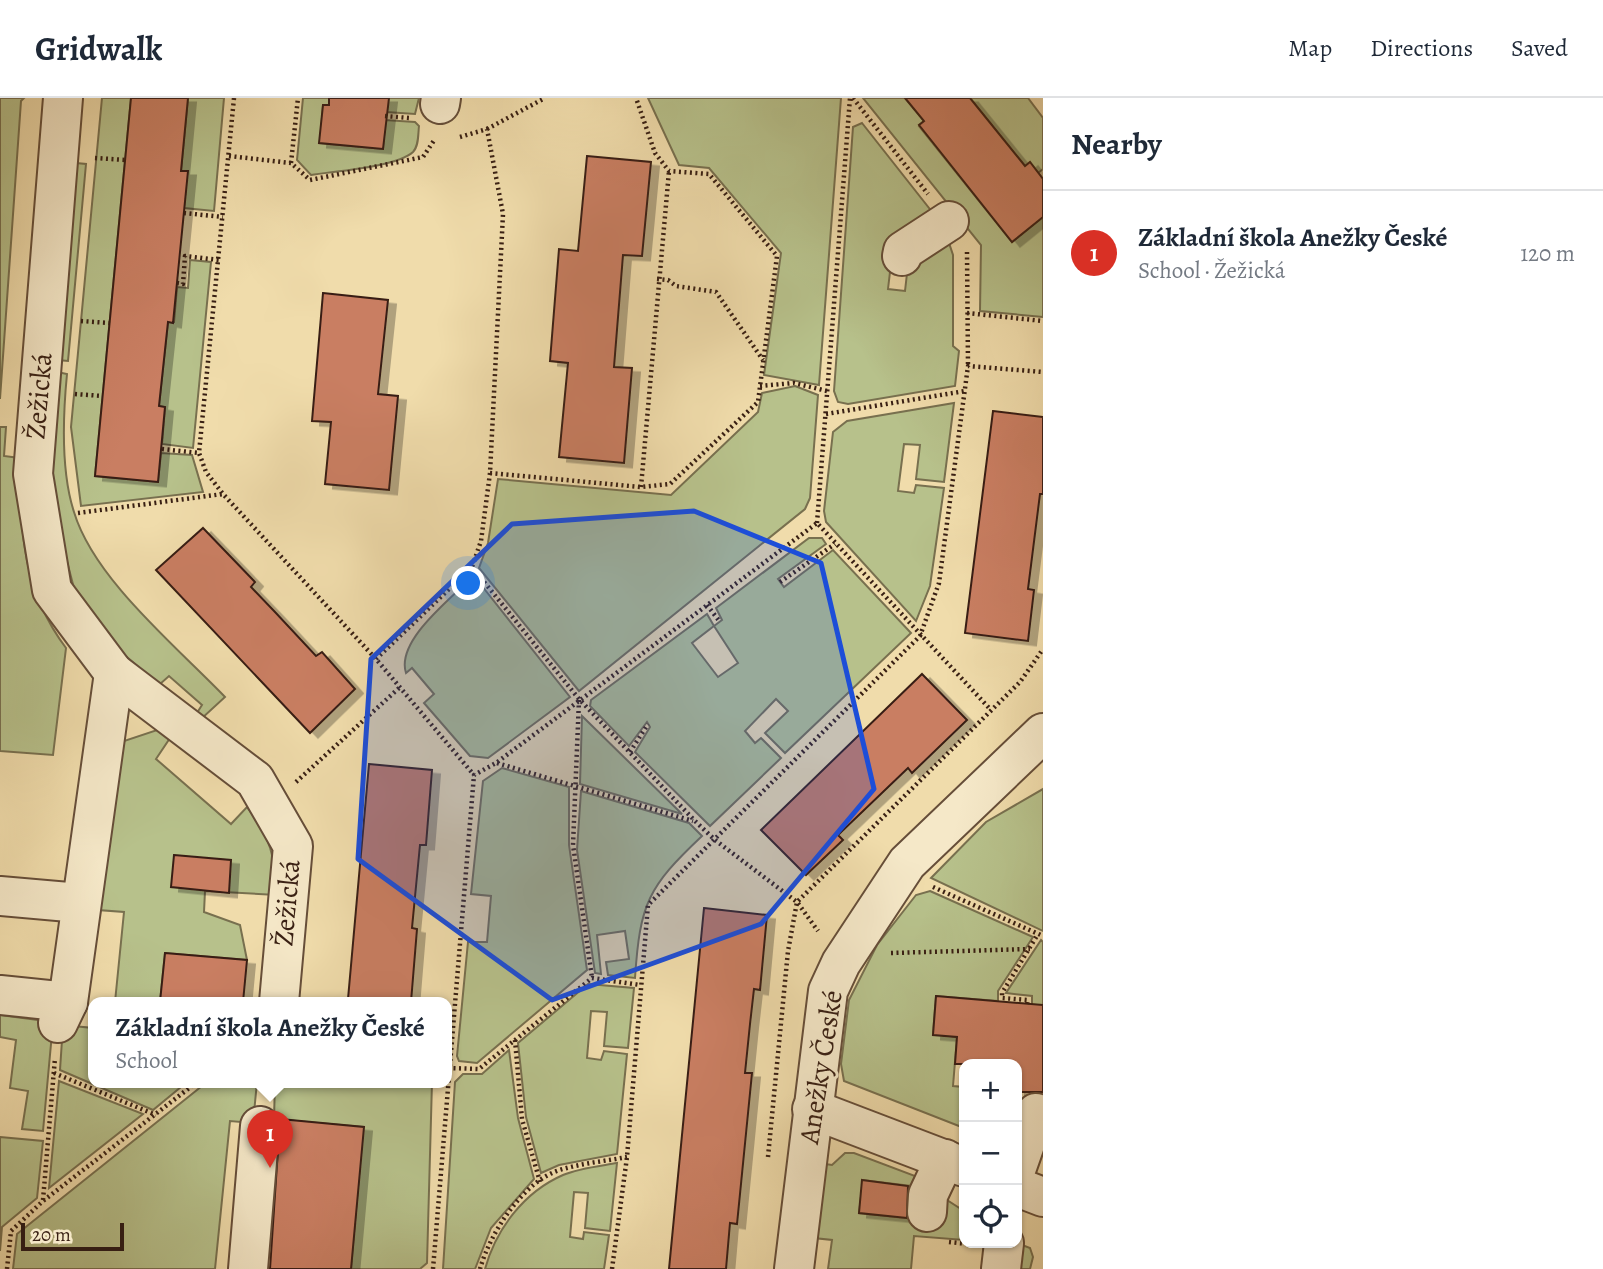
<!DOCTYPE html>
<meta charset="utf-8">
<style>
:root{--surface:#fff;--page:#f2f2f3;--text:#1f2937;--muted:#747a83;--line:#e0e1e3;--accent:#d93025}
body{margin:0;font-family:Alegreya,serif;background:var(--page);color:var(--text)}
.controls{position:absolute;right:21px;bottom:21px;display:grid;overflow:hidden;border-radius:14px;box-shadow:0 2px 5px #0004}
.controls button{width:63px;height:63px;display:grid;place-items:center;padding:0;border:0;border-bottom:2px solid var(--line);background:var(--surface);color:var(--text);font:35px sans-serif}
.scale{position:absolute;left:21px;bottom:18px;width:103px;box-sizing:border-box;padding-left:7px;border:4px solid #381f13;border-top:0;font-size:19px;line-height:24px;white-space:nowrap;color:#381f13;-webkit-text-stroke:5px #f5e8c8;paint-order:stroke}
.you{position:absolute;left:469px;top:486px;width:24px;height:24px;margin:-18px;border:5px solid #fff;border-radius:50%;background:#1a73e8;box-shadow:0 0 0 10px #1a73e833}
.badge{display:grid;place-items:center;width:46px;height:46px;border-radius:50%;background:var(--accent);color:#fff;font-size:23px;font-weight:700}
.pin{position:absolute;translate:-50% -58px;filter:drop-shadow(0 2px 4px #0008)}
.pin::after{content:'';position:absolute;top:37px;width:24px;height:21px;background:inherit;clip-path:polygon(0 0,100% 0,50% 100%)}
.popup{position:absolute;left:88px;top:899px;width:364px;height:91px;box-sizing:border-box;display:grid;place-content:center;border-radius:14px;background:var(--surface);filter:drop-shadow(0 2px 5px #0005);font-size:23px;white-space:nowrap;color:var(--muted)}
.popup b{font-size:26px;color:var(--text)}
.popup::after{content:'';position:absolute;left:50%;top:100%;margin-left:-14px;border:14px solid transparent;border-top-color:var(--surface)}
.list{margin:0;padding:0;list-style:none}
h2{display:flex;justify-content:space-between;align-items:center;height:91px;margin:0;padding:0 28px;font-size:30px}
h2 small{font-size:23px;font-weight:400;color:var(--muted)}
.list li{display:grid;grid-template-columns:46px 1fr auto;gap:21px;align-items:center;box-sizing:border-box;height:126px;padding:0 28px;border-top:2px solid var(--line)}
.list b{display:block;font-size:26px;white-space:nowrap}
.list p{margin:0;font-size:23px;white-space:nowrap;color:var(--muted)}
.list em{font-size:23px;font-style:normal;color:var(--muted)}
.icon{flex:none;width:38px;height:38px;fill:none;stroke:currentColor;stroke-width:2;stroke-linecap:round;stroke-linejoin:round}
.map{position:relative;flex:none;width:1043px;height:1171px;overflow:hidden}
header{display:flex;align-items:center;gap:42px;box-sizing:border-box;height:98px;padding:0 35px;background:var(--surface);border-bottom:2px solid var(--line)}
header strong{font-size:33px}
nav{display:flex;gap:38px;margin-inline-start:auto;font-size:24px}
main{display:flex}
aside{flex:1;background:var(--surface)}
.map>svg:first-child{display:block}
</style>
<header>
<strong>Gridwalk</strong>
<nav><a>Map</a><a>Directions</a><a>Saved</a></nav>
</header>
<main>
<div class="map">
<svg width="1043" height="1171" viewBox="0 0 1043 1171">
<defs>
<filter id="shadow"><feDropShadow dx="8" dy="4.5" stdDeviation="0" flood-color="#0004"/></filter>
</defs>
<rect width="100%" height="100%" fill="#f0dcab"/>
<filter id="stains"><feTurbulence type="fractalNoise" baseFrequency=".00286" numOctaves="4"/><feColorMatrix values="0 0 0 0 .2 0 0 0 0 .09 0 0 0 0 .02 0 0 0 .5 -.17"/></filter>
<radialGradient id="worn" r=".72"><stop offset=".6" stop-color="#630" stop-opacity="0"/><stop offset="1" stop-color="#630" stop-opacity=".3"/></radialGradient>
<g fill="#b7c18b" stroke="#78704f" stroke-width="2" fill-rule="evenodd">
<polygon points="0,0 24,0 21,3 0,301"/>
<polygon points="102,0 131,0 95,378 158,384 161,355 192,357 203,394 81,408 71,329"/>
<polygon points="188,0 224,0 214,113 184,110 187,74 181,73"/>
<path d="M303,0H329V7H323L320,45L383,51L385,22L415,24L419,28C418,36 419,48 413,54C397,69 335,73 311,77L297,62Z"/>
<polygon points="387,0 419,0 415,16 386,14"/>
<polygon points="648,0 841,0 819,287 764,277 781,155 709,70 679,67"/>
<polygon points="863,0 905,0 924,23 919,28 1012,144 1043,119 1043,219 980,213 981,147"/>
<polygon points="970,0 1028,0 1043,20 1043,71 1038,75 1025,68"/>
<polygon points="862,25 940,124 892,157 888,191 905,193 909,158 944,130 953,157 953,248 959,253 955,288 848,306 838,304 834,293 853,29"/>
<polygon points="76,65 86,66 68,263 58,262"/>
<polygon points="190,162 211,164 193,350 162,346 165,309 159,308 168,224 174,224 177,189 188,190"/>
<path d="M57,274L67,276C63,317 61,374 74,414C94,481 177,549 225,599L200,622L195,618L202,607L169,578L159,587L96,532L76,498L57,425L51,376Z"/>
<polygon points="795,288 818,297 810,400 805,411 579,593 479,470 488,445 498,381 671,397 758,314 762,295"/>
<polygon points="954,305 944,384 916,381 920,347 904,346 898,393 914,395 916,387 944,390 930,488 916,523 826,424 824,413 833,334 847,323"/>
<path d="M0,329H6L4,358L19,360C21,432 21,490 66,550L53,657L0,653Z"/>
<path d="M809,440H822L826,446L778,481L784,489L833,452L911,535L785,655L765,635L788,613L776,601L745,633L755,645L761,640L781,660L710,728L635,654L650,629L647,624L629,648L590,608L591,602L707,516L714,528L722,522L716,510ZM714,528L738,565L718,579L692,545Z"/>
<path d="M478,483L570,599L488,660L470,658L424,605L434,596L412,570L406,575C396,544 447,504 466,485Z"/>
<polygon points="582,618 682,716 580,686"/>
<path d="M157,632L170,640L156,661L231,726L247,709C270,740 276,758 276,797L205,793L204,814L240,827L247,862L165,855L160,904H115L124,814L98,812L111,668L124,643Z"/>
<polygon points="502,670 569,689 569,747 587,872 477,965 459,963 457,958 468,844 487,844 491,798 471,796 483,683"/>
<polygon points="1043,691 1043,833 931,780 986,724"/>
<path d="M581,693L689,725L702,738C648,789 640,805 635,880L608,877L606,864L629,861L625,833L597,837L601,876L595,875L577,752Z"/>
<polygon points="930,793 1033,839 998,893 998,903 936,898 933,936 957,939 953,988 964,989 964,1030 844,983 841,966 849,902 877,847 916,797"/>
<polygon points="1041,842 1043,844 1043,908 1032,907 1032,898 1006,895"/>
<polygon points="588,886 634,890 628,950 604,948 607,914 591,913 587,960 601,962 604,953 627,956 617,1056 559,1067 541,1075 526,1019 518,945"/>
<polygon points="0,917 53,924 43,1033 22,1031 28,993 10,990 16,942 0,939"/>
<polygon points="63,927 93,930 93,984 187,984 153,1012 60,972"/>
<polygon points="509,952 518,1020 534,1081 491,1130 475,1171 443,1171 455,984 463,976 482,976"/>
<polygon points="59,983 143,1016 49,1090"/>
<polygon points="207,984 257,984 253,1025 230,1023 215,1171 13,1171 17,1136"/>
<polygon points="275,984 432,984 427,1165 420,1171 351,1171 363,1029 274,1021"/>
<polygon points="0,1039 43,1043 37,1100 2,1129 0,1153"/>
<polygon points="845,1055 854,1055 923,1081 920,1089 863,1082 859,1115 934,1123 939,1097 964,1113 964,1142 914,1138 911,1171 828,1171 832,1142 814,1140 825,1066 832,1067"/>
<path d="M617,1065L610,1133L585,1130L588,1095L574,1094L570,1139L583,1141L584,1134L609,1137L604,1171H485C496,1131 524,1094 563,1077C579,1070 600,1068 617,1065Z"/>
<polygon points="1017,1145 1030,1150 1033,1159 1030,1171 1009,1171"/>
</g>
<g fill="#c97e62" stroke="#381f13" stroke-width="2" filter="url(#shadow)">
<polygon points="131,0 188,0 181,73 188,73 173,225 168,224 159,308 165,309 158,384 95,378"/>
<polygon points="329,0 389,0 383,51 319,45 323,7 329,7"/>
<polygon points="905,0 970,0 1025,68 1030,64 1043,81 1043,119 1012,144 919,27 924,23"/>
<polygon points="587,58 651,64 642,158 623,157 614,269 632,270 624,365 559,359 568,265 550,263 559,151 578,153"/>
<polygon points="323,195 388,202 378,296 398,298 389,392 325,386 331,324 312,323"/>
<polygon points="993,313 1043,319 1043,396 1040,396 1028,491 1034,492 1028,543 965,535"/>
<polygon points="203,430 255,484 251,489 275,514 316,558 322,554 355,591 310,635 156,472"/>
<polygon points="922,576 967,622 912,675 908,670 838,737 843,742 806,777 761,732"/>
<polygon points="369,666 432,672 426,747 420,747 412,830 417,831 411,904 348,901"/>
<polygon points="174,757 231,762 229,795 171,789"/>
<polygon points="704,810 767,817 760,892 754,891 750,926 745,975 752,975 737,1126 730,1125 726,1171 669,1171"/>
<polygon points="165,855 247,862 243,904 160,904"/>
<polygon points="936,898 1043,907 1043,994 1017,994 1017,966 955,966 957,939 933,937"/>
<polygon points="280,1021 364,1029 351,1171 270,1171"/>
<polygon points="862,1082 908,1088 907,1120 859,1115"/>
</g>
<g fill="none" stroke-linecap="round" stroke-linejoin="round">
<defs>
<g id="minor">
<polyline points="63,0 33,376 52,492 114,575 255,682 293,748 279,904"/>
<polyline points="440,6 441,0"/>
<polyline points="902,158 903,153 949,123"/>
<polyline points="0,798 80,805"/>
<polyline points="0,897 68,904"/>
<polyline points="58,925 68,904 114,575"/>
<polyline points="812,1011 964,1069"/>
<polyline points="1017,1069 1036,1015"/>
<polyline points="1017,1089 1043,1099"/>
<polyline points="927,1114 928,1097 945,1061"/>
<polyline points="248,1171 260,1028"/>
<polyline points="794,1171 828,893 841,865 907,765 1043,635"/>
<polyline points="1001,1171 1004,1145"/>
</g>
</defs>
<use href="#minor" stroke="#664e39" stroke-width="42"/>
<g stroke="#381f13" stroke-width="4.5" stroke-dasharray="2 3.5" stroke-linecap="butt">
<polyline points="234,0 199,355 206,374 223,396 376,561 474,677"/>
<polyline points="853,0 928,96"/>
<polyline points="385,18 409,20"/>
<polyline points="487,31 545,0"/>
<polyline points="460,39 487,31 503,116 490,375 481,443 472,469 579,601 695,723 715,742 797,804 818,833"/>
<polyline points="229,58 291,65 310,82 423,59 435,41"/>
<polyline points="95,60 125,62"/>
<polyline points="291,65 298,0"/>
<polyline points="184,115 223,119"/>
<polyline points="967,154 968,268"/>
<polyline points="657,181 668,182 676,188 716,194 763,262"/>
<polyline points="177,185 183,186 185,158 219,162"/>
<polyline points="967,215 1043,223"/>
<polyline points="81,223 110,225"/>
<polyline points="760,288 794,285 827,293"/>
<polyline points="75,296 102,298"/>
<polyline points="826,316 965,293"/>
<polyline points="162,351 199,355"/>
<polyline points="490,375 641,389 670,386 758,304 777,158 709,76 669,73 655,55 636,0"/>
<polyline points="641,389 669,73"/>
<polyline points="78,415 223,396"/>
<polyline points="817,425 850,0"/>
<polyline points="780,484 835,446"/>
<polyline points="707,507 720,524"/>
<polyline points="376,561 472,469"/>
<polyline points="579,602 573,747 592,880"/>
<polyline points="630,654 648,626"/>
<polyline points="497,665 693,723"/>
<polyline points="296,684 399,590"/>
<polyline points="933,789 1043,838"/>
<polyline points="891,855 1030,851"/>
<polyline points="1027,906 1028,902 1002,900 1002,895 1038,836"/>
<polyline points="515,942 522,1021 540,1084"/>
<polyline points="448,970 479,971 592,880 640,887"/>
<polyline points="54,975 156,1017"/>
<polyline points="768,1059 788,853 797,804 1020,584 1043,551"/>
<polyline points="43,1102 55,960"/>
<polyline points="949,1144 968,1146"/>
<polyline points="7,1171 11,1133 43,1103 197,984"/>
<polyline points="433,1171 474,677 496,665 817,425 991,612"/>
<path d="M480,1171C490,1135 524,1081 563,1071C584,1065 606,1063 627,1059"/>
<polyline points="612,1171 627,1059 648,807 920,538 939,485 968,268 1043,274"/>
</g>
<use href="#minor" stroke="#f5e8c8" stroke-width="38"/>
</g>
<path fill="#1d4ed8" fill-opacity="0.2" stroke="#1d4ed8" stroke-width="5" stroke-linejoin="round" d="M694,413L821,465L874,691L761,826L552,902L358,761L371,561L512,426Z"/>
<g text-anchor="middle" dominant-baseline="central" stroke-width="6" stroke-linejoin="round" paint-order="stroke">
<g font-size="28" fill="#381f13" stroke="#f5e8c8">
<text transform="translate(39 298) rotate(-85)">Žežická</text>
<text transform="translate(287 805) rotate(-85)">Žežická</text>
<text transform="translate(821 969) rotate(-81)">Anežky České</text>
</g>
</g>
<rect width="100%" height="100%" filter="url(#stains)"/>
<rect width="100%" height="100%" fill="url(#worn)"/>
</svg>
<div class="controls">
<button>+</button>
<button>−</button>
<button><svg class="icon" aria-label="locate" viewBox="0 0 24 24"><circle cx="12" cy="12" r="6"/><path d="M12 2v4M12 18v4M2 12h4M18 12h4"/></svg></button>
</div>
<div class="scale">20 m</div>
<div class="you"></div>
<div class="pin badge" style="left:270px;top:1070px">1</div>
<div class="popup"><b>Základní škola Anežky České</b>School</div>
</div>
<aside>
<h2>Nearby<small></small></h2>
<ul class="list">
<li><span class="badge">1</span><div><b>Základní škola Anežky České</b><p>School · Žežická</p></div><em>120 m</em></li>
</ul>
</aside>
</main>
